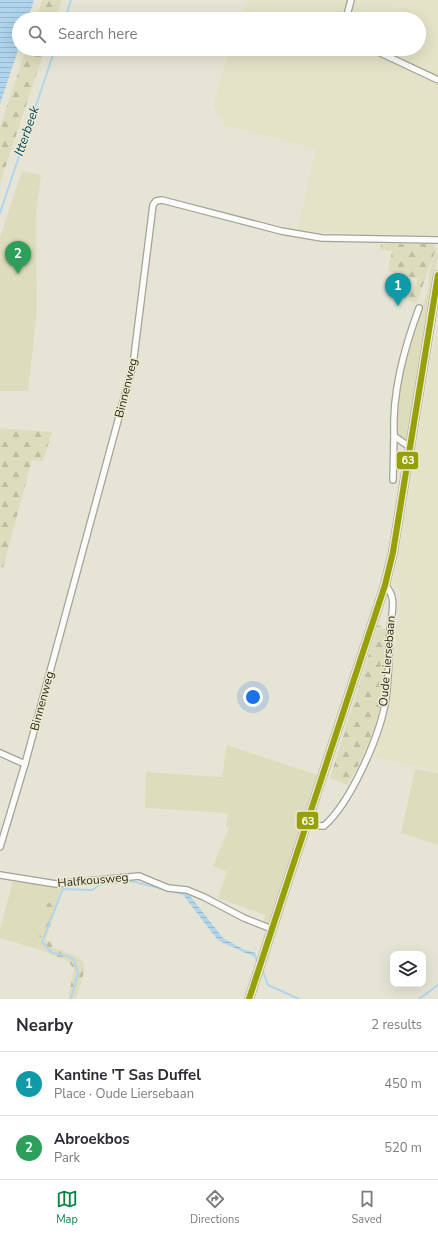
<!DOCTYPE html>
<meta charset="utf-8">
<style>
:root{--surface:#fff;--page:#f7f7f7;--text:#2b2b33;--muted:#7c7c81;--line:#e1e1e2;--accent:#0b8043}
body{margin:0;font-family:"Nunito Sans",sans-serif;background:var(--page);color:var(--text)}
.controls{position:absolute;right:12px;bottom:12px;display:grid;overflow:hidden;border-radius:8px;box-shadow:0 4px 16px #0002}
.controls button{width:36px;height:36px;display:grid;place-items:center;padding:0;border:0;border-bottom:1px solid var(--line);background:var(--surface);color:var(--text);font:20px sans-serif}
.you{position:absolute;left:253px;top:697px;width:14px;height:14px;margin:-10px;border:3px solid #fff;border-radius:50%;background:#1a73e8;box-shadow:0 0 0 6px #1a73e833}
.badge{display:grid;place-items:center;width:26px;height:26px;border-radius:50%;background:var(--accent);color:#fff;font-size:13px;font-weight:700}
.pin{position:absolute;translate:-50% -33px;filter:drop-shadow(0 1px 2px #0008)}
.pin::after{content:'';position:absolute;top:21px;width:14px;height:12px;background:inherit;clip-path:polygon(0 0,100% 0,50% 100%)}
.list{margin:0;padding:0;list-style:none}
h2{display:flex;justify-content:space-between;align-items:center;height:52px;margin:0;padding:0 16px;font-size:17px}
h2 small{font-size:13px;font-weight:400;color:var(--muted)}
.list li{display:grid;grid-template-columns:26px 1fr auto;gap:12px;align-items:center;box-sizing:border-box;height:64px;padding:0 16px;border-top:1px solid var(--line)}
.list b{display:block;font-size:15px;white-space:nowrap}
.list p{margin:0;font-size:13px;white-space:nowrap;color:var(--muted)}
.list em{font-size:13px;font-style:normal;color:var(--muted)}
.icon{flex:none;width:22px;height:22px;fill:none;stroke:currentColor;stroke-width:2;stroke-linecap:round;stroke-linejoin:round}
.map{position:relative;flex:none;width:438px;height:999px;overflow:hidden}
.search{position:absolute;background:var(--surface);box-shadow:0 4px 16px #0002;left:12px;right:12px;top:12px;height:44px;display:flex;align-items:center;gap:10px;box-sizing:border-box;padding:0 14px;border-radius:22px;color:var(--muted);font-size:15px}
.sheet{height:180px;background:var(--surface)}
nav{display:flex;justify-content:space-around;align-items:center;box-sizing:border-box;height:56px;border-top:1px solid var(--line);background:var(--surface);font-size:11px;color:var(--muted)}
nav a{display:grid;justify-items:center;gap:2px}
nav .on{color:var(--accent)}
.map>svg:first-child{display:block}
</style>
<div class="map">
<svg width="438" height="999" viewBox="0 0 438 999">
<defs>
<pattern id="forest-firs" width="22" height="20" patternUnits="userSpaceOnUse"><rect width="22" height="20" fill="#dddcbd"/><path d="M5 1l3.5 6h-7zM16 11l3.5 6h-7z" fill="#bebda2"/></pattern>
<pattern id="water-rules" width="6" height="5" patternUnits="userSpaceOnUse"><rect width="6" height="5" fill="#b0d5ed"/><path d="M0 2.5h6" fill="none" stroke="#97b7cb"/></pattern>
</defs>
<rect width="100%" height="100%" fill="#e6e5d5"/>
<g fill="#e4e3c8">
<polygon points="245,0 438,0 438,235 367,234 297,230 316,149 224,125 213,105 230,49 419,49 419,19 239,19"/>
<polygon points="438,322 438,771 374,757 388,715 401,590 393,585"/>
</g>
<g fill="#dddcbd">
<polygon points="22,171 41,175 36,215 37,310 28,391 0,391 0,238"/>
<polygon points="436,249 438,254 409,433 407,438 399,437 396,432 397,408 407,353 428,290 429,274"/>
<polygon points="227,745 317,775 268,923 264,922 265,915 218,898 227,872 213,866 229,828 226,826 228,813 145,808 146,772 222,777"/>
<polygon points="415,769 438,773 438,845 401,833"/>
<polygon points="13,881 62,887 57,903 47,903 39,938 40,950 0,938 0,930"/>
</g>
<g fill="url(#forest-firs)">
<polygon points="42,0 62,0 55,19 36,19"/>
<polygon points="26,49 45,49 0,183 0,128"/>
<polygon points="381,244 434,244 436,249 416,304 408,300 418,279 388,271 392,251 380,250"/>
<polygon points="0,428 52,432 43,461 32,460 3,568 0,567"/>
<path d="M378,625L388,631C387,689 378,735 347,785L330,778Z"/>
<polygon points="47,903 57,903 46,940 53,943 52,947 75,956 84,962 84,972 76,999 68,999 74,969 68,961 40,950 39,938"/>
</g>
<g fill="url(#water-rules)">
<polygon points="0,0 34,0 28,19 19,19 19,47 0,104"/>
<polygon points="184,893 190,896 223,938 243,949 256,953 255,957 221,942 216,938 184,896"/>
</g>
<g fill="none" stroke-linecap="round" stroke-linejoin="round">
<g stroke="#b0d5ed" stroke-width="2">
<polyline points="65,19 71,0"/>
<polyline points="0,213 55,49"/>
<polyline points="169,890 186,895"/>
<polyline points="254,954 258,962"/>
<polyline points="262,969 268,985 299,999"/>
<polyline points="71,999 78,973 74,960 68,956 52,953 42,942 63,889 92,890 101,884 131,881 163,889"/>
<polyline points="419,999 438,985"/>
</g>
<defs>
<g id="street">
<polyline points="346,19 351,0"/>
<polyline points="372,49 438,80"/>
<path d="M411,448L394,436C392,392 404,349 419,308"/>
<polyline points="393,480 394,436"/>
<polyline points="0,753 25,764"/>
<path d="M306,825L324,826C351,802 381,734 386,698C389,676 389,653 390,631C391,614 398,598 385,585"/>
<polyline points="0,847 25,764 133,365 153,205 156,201 162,200 281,231 322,238 438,240"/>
<polyline points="0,875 56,884 139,876 168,888 187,890 204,897 244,918 272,929"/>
</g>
<polyline id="secondary" points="249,999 385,585 393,552 438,275"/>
</defs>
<use href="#street" stroke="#a3a296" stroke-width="8"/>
<use href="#secondary" stroke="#a3a296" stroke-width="10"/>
<use href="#street" stroke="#fbfbf9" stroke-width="5.5"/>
<use href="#secondary" stroke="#fbfbf9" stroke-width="8"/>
<defs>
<polyline id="bus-1" points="249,999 385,585 393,552 438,275"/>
</defs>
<use href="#bus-1" stroke="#ecebcf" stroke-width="9"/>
<use href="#bus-1" stroke="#98a009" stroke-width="6"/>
</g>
<g text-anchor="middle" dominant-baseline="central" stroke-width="3" stroke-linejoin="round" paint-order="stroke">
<g font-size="12" fill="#29281e" stroke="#ecebcf">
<text transform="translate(126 388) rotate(-76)">Binnenweg</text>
<text transform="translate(387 661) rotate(-85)">Oude Liersebaan</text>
<text transform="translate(42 701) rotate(-75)">Binnenweg</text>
<text transform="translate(93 880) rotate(-5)">Halfkousweg</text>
</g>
<g font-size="13" font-style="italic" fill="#004369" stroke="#ecebcf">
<text transform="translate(27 131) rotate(-71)">Itterbeek</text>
</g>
</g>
<g stroke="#ecebcf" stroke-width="1.5">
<rect x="396" y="451" width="23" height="19" rx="4" fill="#98a009"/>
<rect x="296" y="811" width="23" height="19" rx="4" fill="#98a009"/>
</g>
<g font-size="11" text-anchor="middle" font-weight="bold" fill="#fff">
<text x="408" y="464">63</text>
<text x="308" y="825">63</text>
</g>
</svg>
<div class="controls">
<button><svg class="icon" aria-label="layers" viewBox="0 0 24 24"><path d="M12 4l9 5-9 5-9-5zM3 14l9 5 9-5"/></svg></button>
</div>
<div class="you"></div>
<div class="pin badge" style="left:398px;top:306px;background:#0f9aa8">1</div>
<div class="pin badge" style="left:18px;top:274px;background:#2e9e5b">2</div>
<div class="search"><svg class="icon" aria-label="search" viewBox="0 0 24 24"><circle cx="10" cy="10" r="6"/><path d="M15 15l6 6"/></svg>Search here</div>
</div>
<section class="sheet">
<h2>Nearby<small>2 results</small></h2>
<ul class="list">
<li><span class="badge" style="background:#0f9aa8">1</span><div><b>Kantine 'T Sas Duffel</b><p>Place · Oude Liersebaan</p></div><em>450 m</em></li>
<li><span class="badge" style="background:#2e9e5b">2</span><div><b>Abroekbos</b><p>Park</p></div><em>520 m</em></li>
</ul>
</section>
<nav>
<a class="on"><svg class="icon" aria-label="map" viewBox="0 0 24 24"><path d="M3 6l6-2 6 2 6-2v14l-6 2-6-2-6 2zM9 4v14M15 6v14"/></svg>Map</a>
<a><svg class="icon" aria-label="directions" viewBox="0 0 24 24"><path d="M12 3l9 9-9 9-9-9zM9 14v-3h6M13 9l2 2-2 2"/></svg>Directions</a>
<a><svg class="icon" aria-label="saved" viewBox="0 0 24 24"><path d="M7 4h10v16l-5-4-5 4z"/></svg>Saved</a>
</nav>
